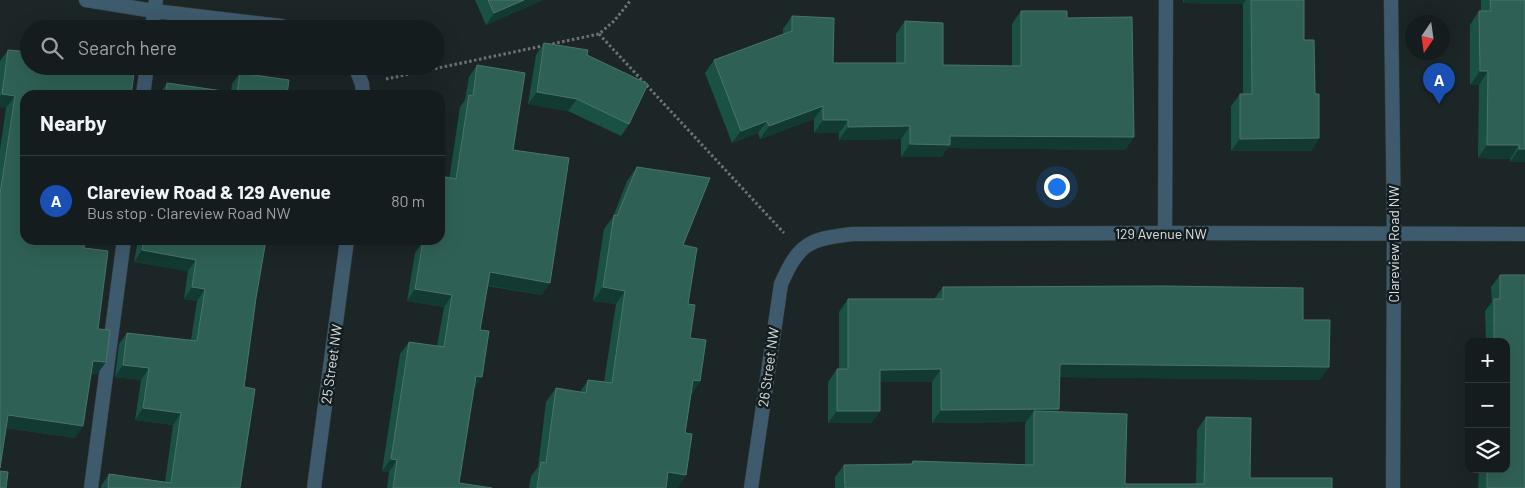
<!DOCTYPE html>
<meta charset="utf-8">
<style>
:root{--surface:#151c1d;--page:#1e2526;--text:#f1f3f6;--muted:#9da1a4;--line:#343a3b;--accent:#f2a17e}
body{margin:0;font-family:Barlow,sans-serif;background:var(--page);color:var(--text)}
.controls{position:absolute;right:15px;bottom:15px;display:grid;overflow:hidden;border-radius:10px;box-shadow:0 5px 20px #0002}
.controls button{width:45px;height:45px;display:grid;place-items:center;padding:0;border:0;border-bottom:1px solid var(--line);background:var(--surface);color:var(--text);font:25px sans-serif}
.compass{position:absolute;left:1405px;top:15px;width:45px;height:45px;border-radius:50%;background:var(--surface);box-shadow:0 5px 20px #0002;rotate:193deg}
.you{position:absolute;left:1056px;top:186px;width:18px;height:18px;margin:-12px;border:4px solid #fff;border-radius:50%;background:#1a73e8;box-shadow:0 0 0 8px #1a73e833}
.badge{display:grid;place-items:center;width:32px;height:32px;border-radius:50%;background:var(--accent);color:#fff;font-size:16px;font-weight:700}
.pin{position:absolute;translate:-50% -41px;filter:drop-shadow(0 1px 2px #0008)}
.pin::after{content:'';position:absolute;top:26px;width:18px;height:15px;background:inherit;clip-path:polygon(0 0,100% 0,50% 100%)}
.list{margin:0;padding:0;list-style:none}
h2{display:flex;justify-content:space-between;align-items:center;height:65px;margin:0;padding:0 20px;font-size:21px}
h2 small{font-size:16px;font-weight:400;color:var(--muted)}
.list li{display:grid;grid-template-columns:32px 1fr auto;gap:15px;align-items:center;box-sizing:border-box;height:90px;padding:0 20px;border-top:1px solid var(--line)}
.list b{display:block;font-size:19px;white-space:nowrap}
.list p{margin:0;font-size:16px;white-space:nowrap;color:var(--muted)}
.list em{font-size:16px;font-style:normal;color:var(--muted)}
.icon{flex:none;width:28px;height:28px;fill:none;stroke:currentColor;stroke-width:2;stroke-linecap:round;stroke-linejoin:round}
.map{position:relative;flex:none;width:1525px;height:488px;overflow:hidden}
.search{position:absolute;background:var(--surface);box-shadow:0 5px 20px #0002;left:20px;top:20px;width:425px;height:55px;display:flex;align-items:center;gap:12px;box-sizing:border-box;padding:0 18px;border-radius:28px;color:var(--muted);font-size:19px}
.panel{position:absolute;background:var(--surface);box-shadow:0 5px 20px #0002;left:20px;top:90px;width:425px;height:155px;border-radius:15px}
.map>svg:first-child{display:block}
</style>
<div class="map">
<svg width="1525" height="488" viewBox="0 0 1525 488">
<rect width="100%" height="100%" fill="#1c2627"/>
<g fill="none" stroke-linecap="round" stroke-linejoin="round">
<defs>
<g id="service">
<polyline points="152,29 156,0"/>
<polyline points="143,95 147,66"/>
<polyline points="1165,233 1166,0"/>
<polyline points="91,488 124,240"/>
</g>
<g id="minor">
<polyline points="86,0 154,11 281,26 293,29"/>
<polyline points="355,66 362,84 363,95"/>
<polyline points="314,488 347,240"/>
<path d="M751,488L781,284C799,243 809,239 853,234L1165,233L1525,234"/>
</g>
<polyline id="tertiary" points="1391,0 1394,233 1393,488"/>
</defs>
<use href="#service" stroke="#374041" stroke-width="15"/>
<use href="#minor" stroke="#374041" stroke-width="15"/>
<use href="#tertiary" stroke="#374041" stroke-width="15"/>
<g stroke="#6c7475" stroke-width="3" stroke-dasharray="2.5 2.5" stroke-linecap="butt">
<polyline points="599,34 784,233"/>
<polyline points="386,79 599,34 614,21 631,0"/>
</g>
<use href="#service" stroke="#3e5a6d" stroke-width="14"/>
<use href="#minor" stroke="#3e5a6d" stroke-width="14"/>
<use href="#tertiary" stroke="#3e5a6d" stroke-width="14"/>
</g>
<g fill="#1a5145">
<polygon points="475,0 543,0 486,25"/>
<polygon points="1183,0 1304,0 1304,40 1315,94 1319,138 1311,151 1231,151 1231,106 1240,94 1243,94 1243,4 1183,3"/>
<polygon points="1481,0 1525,0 1525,162 1510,162 1510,159 1478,158 1479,85 1470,85 1470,25 1479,11 1481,11"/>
<polygon points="1021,11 1067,18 1134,137 1125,150 948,148 941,157 901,157 901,139 839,140 839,133 814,133 814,119 760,139 758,133 732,143 705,73 714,60 783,34 783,29 792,16 833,63 896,63 896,34 905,21 943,65 1012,66 1012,24"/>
<polygon points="544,43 587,55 629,124 621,136 568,111 528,104 536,55"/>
<polygon points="8,50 84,248 98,329 106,362 97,374 91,374 75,438 6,428 0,468 0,150 6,108 0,107 0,61"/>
<polygon points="477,65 513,150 542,295 487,286 480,330 474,389 459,483 492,488 387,488 389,472 382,471 400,354 409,342 437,346 444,307 407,301 415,253 420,246 421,240 440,240 460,107 465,100 469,77"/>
<polygon points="240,73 287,95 159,95 167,83 231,92 232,84"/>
<polygon points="637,167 683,245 690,338 700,381 691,395 678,488 666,487 666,488 529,488 531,476 538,467 546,402 556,388 580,392 588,380 604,382 616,304 593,301 604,229 613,217 627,181"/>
<polygon points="138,240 266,240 256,298 244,387 240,488 101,488 101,486 109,474 165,482 173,425 135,420 141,380 115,377 119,344 127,333 191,340 197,301 184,299 188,271 134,262"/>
<polygon points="1500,275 1525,488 1478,488 1479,469 1506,469 1506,342 1481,342 1482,340 1486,340 1485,311 1492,302 1491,287"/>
<polygon points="943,287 1303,320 1320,380 1060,377 1058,412 1125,484 1196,484 1197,430 1206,417 1250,478 1332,488 835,488 835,477 844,465 911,464 913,461 1025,465 1025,424 1026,422 932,423 932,382 880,382 880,411 871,423 828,423 828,382 837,369 839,369 839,312 848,299 934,299"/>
</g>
<g fill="#123932">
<polygon points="524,0 543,0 486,25 494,13"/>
<polygon points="1185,0 1246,0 1243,4 1183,3"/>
<polygon points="1480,71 1488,71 1479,85 1470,85"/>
<polygon points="78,91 105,95 75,95"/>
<polygon points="537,92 577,99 568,111 528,104"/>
<polygon points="2,94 15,96 6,108 0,107 0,97"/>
<polygon points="823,106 814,119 760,139 769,126"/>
<polygon points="823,120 848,120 839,133 814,133"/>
<polygon points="767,121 758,133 732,143 741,131"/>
<polygon points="910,126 901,139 839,140 848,127"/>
<polygon points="950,136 1134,137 1125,150 948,148 941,157 901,157 910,144"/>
<polygon points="1319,138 1311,151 1231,151 1240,139"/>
<polygon points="1487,145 1519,145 1510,159 1478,158"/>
<polygon points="1519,149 1525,149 1525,162 1510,162"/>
<polygon points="142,250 196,260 188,271 134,262"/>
<polygon points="490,272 550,283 542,295 481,284"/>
<polygon points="192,287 205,289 197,301 184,299"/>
<polygon points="603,287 625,291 616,304 593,301"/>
<polygon points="415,289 452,295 444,307 407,301"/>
<polygon points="93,361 106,362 97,374 84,373"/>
<polygon points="1060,364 1329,367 1320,380 1051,377"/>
<polygon points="123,365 149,368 141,380 115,377"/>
<polygon points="941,369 932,382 871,382 880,370"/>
<polygon points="476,376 482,377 474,389"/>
<polygon points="693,380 700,381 690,395"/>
<polygon points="143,408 181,413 173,425 135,420"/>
<polygon points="1059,409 1050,422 1034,411 1026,422 932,423 941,410"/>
<polygon points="837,411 880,411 871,423 828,423"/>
<polygon points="8,415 83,426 75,438 0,427"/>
<polygon points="391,459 397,460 389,472 382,471"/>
<polygon points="668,472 686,475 678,488 671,488 659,486"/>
</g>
<g fill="#2f6056" stroke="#4a746b">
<polygon points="488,0 524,0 494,13"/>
<polygon points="1251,0 1304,0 1304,40 1314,40 1315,94 1319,94 1319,138 1240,139 1240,94 1252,94"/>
<polygon points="1490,0 1525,0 1525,149 1519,149 1519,145 1487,145 1488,71 1480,71 1479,11 1491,11"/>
<polygon points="1021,11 1067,11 1067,18 1132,17 1134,137 950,136 950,145 910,144 910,126 848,127 848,120 823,120 823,106 769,126 767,121 741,131 714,60 792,31 792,16 834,18 833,63 905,63 905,21 943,23 943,65 1021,66"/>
<polygon points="544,43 588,50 587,55 648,84 629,124 577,99 537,92"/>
<polygon points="8,50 29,52 29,66 135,66 131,95 105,95 78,91 77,95 25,95 25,240 85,240 84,248 108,251 98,329 110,330 106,362 93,361 83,426 8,415 0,468 0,194 15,96 2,94"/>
<polygon points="477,65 525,73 513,150 569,158 550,283 490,272 480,330 489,331 482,377 476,376 459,483 492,488 393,488 397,460 391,459 409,342 444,347 452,295 415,289 423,241 427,242 427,240 440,240 440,176 456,179 469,95 473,96"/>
<polygon points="240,73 289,80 287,95 166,95 167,83 237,93"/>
<polygon points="637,167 710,178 683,245 697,248 688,304 695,305 690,338 706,340 700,381 693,380 685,433 692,434 686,475 668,472 666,488 537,488 541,462 546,463 556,388 586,393 588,380 612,383 625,291 603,287 614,215 617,216"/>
<polygon points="144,240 266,240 256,298 244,387 255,389 240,488 108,488 109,474 171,483 181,413 143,408 149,368 123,365 127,333 197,341 205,289 192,287 196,260 142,250"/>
<polygon points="1500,275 1525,275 1525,488 1487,488 1487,469 1506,469 1506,342 1482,342 1482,340 1494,340 1494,299 1500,299"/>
<polygon points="1163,286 1303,288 1303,320 1330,320 1329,367 1060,364 1059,409 941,410 941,369 880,370 880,411 837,411 837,369 848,369 848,299 943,299 943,287"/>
<polygon points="1034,411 1127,414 1125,484 1204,484 1206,417 1251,418 1250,478 1332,478 1332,488 845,488 844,465 912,464 913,461 1034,465"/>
<polygon points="0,471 8,472 6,488 0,488"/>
</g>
<g text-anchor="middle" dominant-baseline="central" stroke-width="5" stroke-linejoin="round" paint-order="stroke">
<g font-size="14" fill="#dae0e1" stroke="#131c1e">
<text x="1161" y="233">129 Avenue NW</text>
<text transform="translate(1393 244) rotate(-90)">Clareview Road NW</text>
<text transform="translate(331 364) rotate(-82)">25 Street NW</text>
<text transform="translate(768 367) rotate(-82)">26 Street NW</text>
</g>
</g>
</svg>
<div class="controls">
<button>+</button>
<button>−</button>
<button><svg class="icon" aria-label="layers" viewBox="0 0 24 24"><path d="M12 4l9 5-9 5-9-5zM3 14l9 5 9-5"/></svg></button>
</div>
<svg class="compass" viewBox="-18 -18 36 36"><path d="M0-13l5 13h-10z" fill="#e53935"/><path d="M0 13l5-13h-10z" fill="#9da1a4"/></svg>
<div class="you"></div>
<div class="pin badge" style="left:1439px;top:104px;background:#1a4fb4">A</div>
<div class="search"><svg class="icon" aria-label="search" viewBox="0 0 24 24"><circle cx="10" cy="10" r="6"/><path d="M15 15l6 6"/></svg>Search here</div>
<section class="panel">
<h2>Nearby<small></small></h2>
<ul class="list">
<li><span class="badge" style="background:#1a4fb4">A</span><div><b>Clareview Road &amp; 129 Avenue</b><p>Bus stop · Clareview Road NW</p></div><em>80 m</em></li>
</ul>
</section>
</div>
